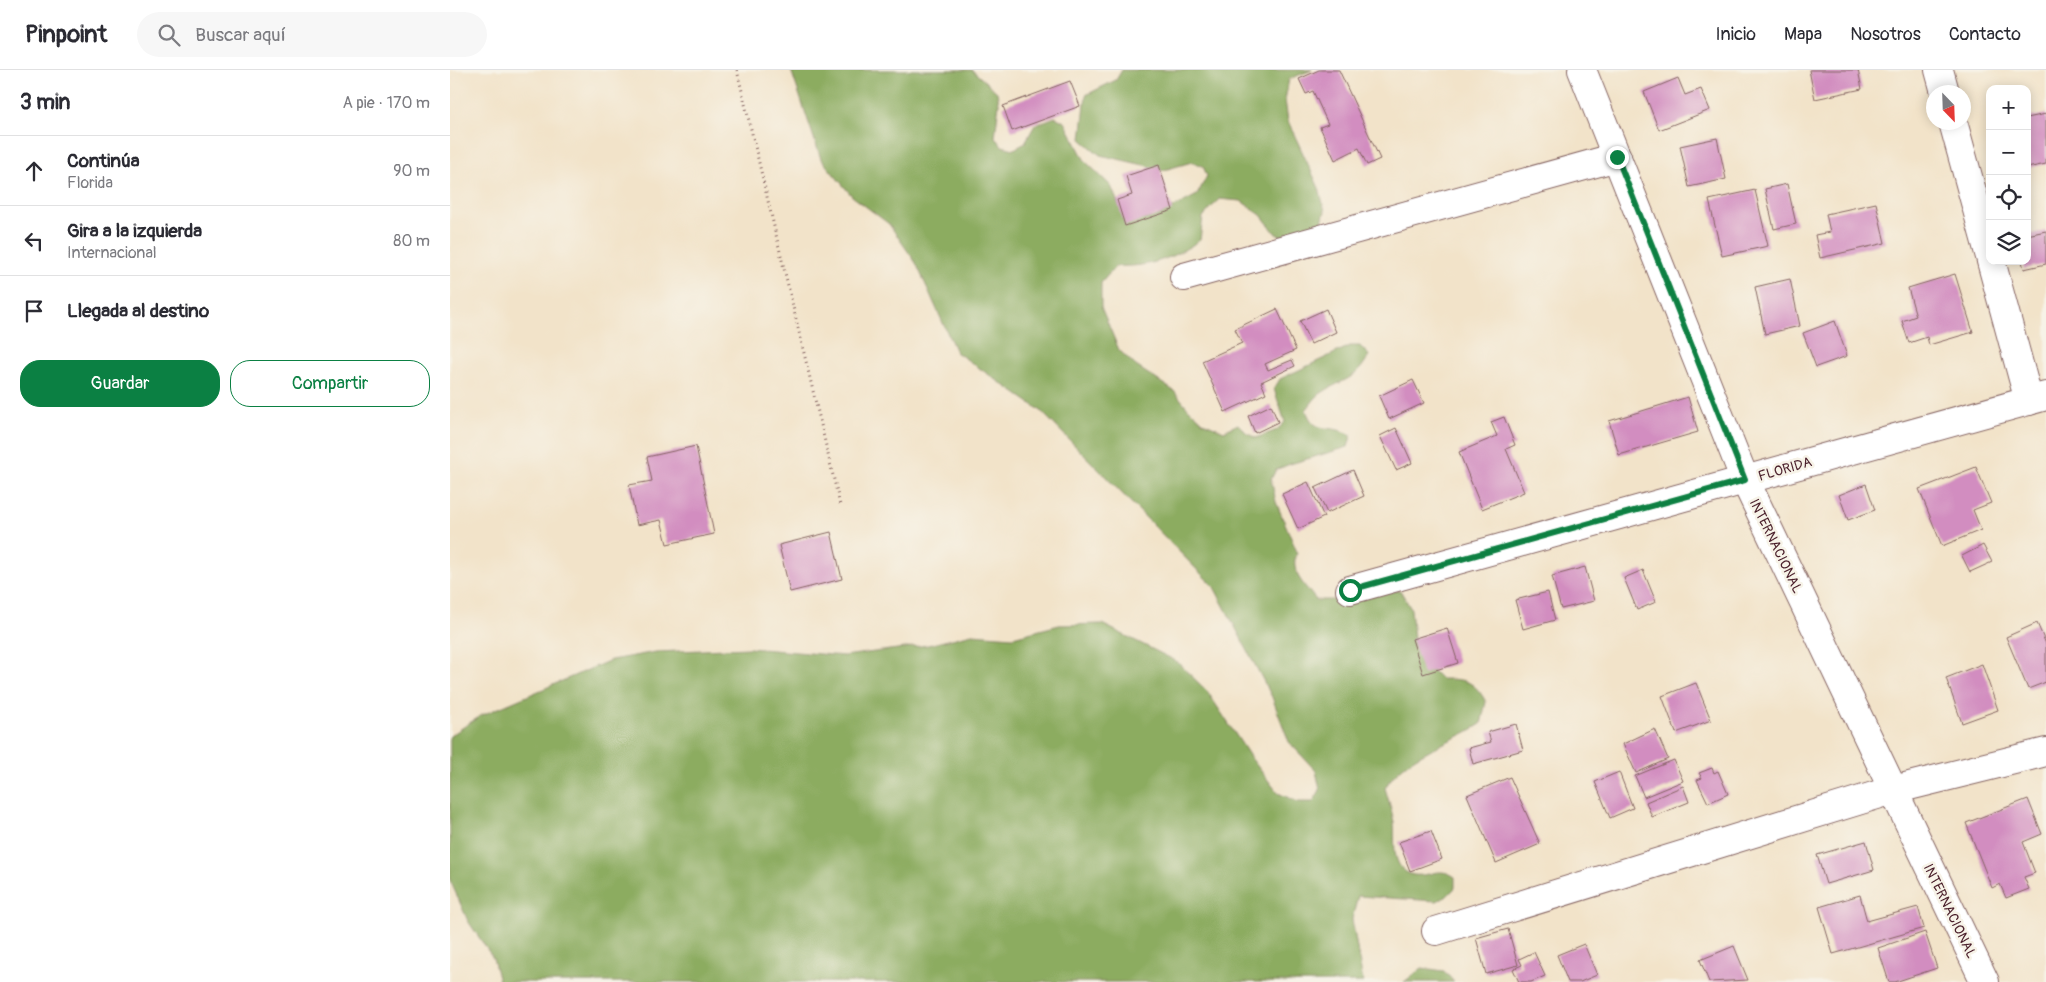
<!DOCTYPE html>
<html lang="es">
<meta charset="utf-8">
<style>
:root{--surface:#fff;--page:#f7f7f7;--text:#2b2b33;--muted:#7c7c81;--line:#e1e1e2;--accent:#0b8043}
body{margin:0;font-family:Pangolin,sans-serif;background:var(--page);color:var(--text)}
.controls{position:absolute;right:15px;top:15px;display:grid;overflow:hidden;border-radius:10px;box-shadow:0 2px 12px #0003}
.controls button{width:45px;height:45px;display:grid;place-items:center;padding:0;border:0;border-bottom:1px solid var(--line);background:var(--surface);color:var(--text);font:25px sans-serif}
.compass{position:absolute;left:1476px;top:15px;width:45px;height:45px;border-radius:50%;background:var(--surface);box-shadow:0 2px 12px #0003;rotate:157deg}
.stop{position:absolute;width:15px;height:15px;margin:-11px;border:4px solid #0b8043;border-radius:50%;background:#fff}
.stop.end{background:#0b8043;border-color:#fff;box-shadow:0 1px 5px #0008}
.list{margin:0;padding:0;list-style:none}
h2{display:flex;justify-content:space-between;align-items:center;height:65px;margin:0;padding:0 20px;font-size:21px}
h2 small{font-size:16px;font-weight:400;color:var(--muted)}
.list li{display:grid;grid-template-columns:32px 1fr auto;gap:15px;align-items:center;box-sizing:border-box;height:70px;padding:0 20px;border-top:1px solid var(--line)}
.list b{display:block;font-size:19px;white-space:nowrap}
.list p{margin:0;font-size:16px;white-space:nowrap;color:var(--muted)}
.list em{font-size:16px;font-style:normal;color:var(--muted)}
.actions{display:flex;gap:10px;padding:15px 20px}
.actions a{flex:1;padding:11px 0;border:1px solid var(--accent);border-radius:20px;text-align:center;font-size:18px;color:var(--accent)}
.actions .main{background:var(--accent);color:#fff}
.icon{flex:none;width:28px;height:28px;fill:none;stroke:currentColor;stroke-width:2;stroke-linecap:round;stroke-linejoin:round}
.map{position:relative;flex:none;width:1596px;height:912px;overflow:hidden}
header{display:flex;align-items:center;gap:30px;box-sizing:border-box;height:70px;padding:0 25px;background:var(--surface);border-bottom:1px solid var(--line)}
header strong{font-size:24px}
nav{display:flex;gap:28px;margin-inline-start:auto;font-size:18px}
.search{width:350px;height:45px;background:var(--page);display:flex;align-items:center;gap:12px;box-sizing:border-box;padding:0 18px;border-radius:28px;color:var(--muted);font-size:19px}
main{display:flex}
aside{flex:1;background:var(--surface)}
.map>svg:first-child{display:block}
</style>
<header>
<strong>Pinpoint</strong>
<div class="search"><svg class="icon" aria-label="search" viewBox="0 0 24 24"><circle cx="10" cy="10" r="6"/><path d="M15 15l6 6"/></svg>Buscar aquí</div>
<nav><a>Inicio</a><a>Mapa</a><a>Nosotros</a><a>Contacto</a></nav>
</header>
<main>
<aside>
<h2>3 min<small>A pie · 170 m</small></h2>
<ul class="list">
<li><svg class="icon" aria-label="ahead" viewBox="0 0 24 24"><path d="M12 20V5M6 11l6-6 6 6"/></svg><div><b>Continúa</b><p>Florida</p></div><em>90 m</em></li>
<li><svg class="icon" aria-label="left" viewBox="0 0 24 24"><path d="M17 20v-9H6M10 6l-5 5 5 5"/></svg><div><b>Gira a la izquierda</b><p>Internacional</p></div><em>80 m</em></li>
<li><svg class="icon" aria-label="arrive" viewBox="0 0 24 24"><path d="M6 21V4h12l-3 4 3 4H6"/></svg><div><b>Llegada al destino</b></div></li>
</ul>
<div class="actions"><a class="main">Guardar</a><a>Compartir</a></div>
</aside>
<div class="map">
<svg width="1596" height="912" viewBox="0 0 1596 912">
<rect width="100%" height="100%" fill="#f7f3e8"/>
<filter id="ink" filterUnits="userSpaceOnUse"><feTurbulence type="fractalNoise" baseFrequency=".02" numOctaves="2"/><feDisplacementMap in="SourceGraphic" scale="10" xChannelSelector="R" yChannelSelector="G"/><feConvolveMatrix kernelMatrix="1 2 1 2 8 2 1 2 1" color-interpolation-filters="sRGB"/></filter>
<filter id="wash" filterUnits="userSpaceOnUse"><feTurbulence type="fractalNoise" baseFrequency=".0096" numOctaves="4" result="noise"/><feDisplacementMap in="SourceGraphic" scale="20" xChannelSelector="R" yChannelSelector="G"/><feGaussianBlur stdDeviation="1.12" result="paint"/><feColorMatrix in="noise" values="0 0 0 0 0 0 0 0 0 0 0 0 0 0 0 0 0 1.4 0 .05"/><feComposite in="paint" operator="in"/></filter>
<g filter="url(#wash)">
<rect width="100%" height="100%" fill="#f2e3c9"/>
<g fill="#8cac60" stroke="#6b6646">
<path d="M341,0H522L547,22L549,33L545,67L552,76L564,79L574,74L585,55L605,47L615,52L635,91L661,116L673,145L694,150L706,147L747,125L757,106L753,96L742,92L707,102L698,96L650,85L631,69L636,25L666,10L672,0H862L839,9L835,30L838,51L869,118L875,141L869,164L847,173L826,164L811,145L791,131L769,129L753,147L750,170C724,188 698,198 666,196L651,213V237L669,280L686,296L724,321L738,338L753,352L774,361L788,354L797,363L806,368L827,360L835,352L824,319L830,309L900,276H910L919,285C907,310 893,309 873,322C866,326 861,334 856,340C866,368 880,351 901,366L898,377L840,394L826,400L821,409L826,432L847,482C839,502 854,514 866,530H901L950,520L961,539L964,569L973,591L991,609C1015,609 1024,610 1036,632L1031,654C1000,674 954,684 935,718C938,729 942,741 944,752C946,769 939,800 964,805C981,807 989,796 1005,807V818L996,827L986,831L908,826L902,849L913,912H49L43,888L18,851L0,810V666L30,646L161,590L206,582L299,578L394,586L478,575L522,564L563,567L609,555L652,554L726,591L757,621L801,688L828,723L848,732H863L870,720L866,701L839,672L822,627L764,517L590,340L506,282L466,193L439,154L402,126L371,89Z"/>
<polygon points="972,898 994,901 1004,912 954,912"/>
</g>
<g id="blocks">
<g fill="#d28dc0">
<polygon points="869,0 889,0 930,89 917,95 909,78 885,90 870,57 878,54 863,21 856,24 849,9"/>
<polygon points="1359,0 1408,0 1412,19 1365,29"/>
<polygon points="1228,8 1235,25 1251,19 1260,40 1209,60 1194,22"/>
<polygon points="620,11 630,36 562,61 553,36"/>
<polygon points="1596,44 1596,94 1577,98 1577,48"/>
<polygon points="1267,68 1276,109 1239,117 1230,76"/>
<polygon points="709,95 723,140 675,156 667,130 682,125 676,106"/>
<polygon points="1337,114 1346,154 1324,159 1315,119"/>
<polygon points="1305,120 1318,176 1272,186 1259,130"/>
<polygon points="1426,133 1435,173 1370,188 1365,165 1380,162 1376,144"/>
<polygon points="1596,161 1596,194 1574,199 1572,191 1577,191 1577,165"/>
<polygon points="1505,204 1523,262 1479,275 1477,267 1459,273 1452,251 1466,246 1458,218"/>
<polygon points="1340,209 1350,256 1315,264 1305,217"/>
<polygon points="827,239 846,280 815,294 818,300 842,290 845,296 811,312 816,323 775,342 752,291 792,273 785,259"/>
<polygon points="876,239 886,262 861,274 850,251"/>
<polygon points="1385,251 1397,286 1366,297 1353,263"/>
<polygon points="963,310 974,333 939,349 929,326"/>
<polygon points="1238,327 1248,362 1169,385 1159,351"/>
<polygon points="821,335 828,352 805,363 798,346"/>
<polygon points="1054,347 1065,375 1056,379 1074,422 1032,439 1009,382 1047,366 1041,352"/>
<polygon points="946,358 962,393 946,400 930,366"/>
<polygon points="246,376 264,464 217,474 211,450 187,455 179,415 202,411 197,387"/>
<polygon points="1526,397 1541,433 1523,440 1531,460 1492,476 1469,419"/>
<polygon points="903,400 914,426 877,443 865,418"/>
<polygon points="858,412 874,447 848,459 832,424"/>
<polygon points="1416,414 1425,440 1398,450 1389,425"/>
<polygon points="381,462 392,509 340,522 329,475"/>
<polygon points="1533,475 1542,492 1520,502 1512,486"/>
<polygon points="1135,497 1144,531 1111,539 1102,506"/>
<polygon points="1193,500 1206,532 1187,540 1174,508"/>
<polygon points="1098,522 1105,550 1073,559 1065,530"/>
<polygon points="1587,553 1596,574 1596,612 1578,619 1556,567"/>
<polygon points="997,558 1008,593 973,604 962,569"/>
<polygon points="1532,594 1548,640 1512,653 1496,608"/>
<polygon points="1246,613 1261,650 1226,663 1212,626"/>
<polygon points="1066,654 1073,680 1023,694 1019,678 1041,672 1038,662"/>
<polygon points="1205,659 1218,689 1186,703 1173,674"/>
<polygon points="1224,690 1233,711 1194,727 1185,706"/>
<polygon points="1262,698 1264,703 1268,701 1278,724 1258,733 1247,710 1252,708 1249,703"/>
<polygon points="1169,702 1183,738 1160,748 1145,712"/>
<polygon points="1060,707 1090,774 1046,793 1017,725"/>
<polygon points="1233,716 1239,732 1202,747 1196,732"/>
<polygon points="1578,729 1592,764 1573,772 1585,803 1574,807 1579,819 1556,828 1550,814 1542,818 1516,753"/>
<polygon points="981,761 992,789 960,801 949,772"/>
<polygon points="1416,771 1424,800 1376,814 1367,785"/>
<polygon points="1410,825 1417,851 1468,837 1474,858 1383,884 1369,837"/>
<polygon points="1058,859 1068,895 1036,904 1026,868"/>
<polygon points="1475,862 1487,898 1445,912 1439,912 1428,878"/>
<polygon points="1134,874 1147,905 1130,912 1118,912 1107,885"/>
<polygon points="1284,876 1298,910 1259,912 1250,890"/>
<polygon points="1084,882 1095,906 1081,912 1069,912 1063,899 1072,895 1069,889"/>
</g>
</g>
</g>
<g filter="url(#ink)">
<use href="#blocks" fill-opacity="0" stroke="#856462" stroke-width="1"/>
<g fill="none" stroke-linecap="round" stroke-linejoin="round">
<defs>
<g id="minor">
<polyline points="1132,0 1295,410 1535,912"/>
<polyline points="1489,0 1495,22"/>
<polyline points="1503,52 1540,187"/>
<polyline points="1541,191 1579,331"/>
<polyline points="734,207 1167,87"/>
<polyline points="900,520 1596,326"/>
<polyline points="986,861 1443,720 1596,682"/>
</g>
</defs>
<use href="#minor" stroke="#856462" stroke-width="30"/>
<polyline stroke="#856462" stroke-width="3" stroke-dasharray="1 4" stroke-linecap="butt" points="287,0 390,435"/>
<use href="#minor" stroke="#fff" stroke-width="28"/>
</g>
</g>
<g fill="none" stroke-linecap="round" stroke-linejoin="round" filter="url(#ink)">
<polyline stroke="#0b8043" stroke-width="6" points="900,520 1295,410 1167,87"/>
</g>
<g text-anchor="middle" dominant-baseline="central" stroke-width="5" stroke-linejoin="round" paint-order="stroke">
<g font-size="14" fill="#4a1f2b" stroke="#f7f3e8">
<text transform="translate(1335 399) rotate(-16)">FLORIDA</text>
<text transform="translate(1326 476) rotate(64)">INTERNACIONAL</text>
<text transform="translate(1500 841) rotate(64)">INTERNACIONAL</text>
</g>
</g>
</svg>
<div class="controls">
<button>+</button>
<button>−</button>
<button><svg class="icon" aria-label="locate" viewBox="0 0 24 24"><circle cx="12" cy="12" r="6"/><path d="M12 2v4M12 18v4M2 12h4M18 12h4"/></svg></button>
<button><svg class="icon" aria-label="layers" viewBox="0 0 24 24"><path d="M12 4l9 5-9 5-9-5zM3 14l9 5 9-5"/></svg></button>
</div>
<svg class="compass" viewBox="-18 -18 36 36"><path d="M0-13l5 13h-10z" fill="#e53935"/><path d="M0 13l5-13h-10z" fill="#7c7c81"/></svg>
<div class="stop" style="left:900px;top:520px"></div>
<div class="stop end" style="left:1167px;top:87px"></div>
</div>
</main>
